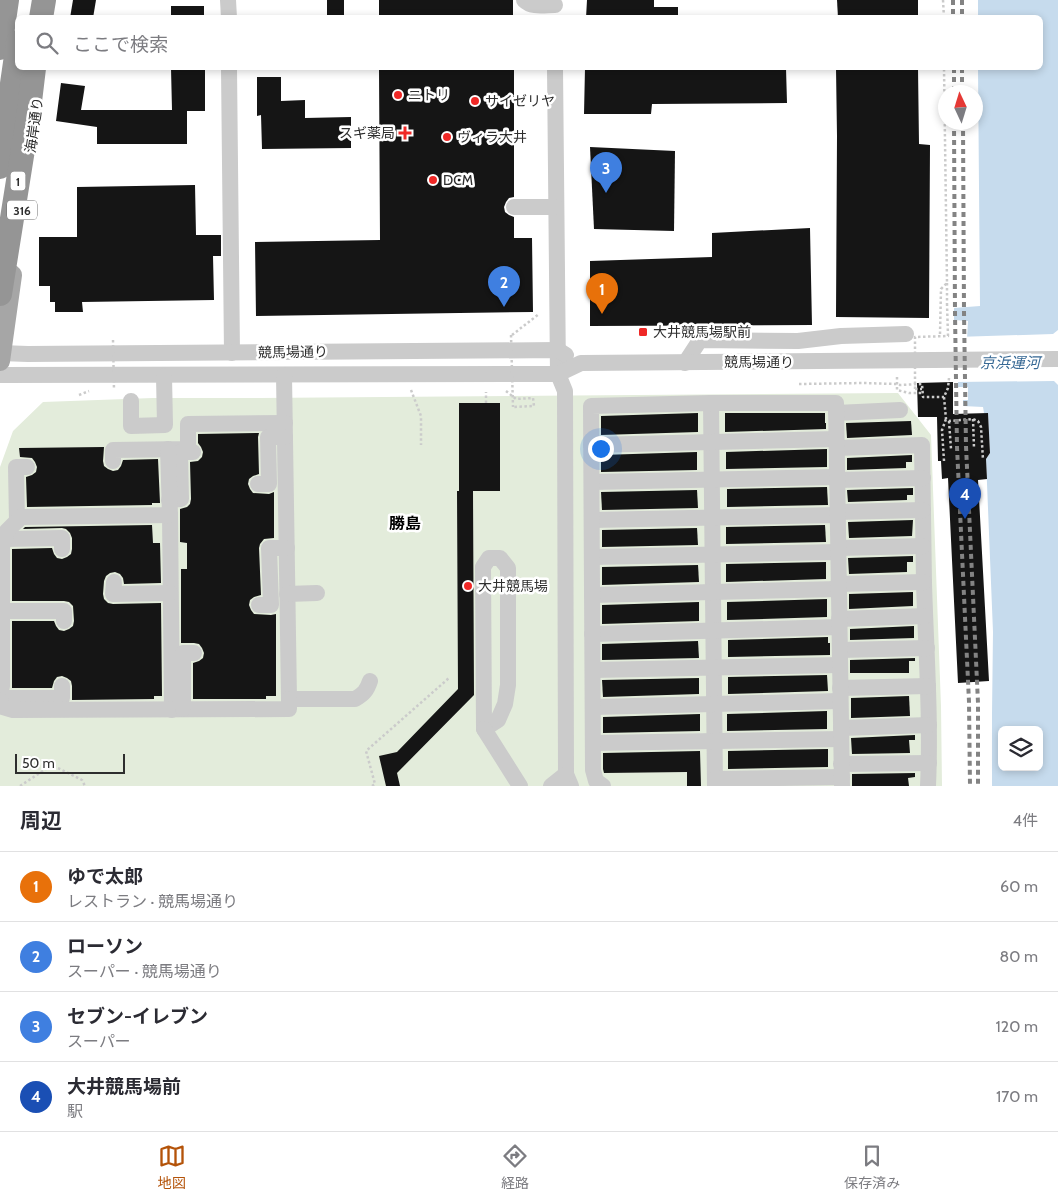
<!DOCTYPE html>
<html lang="ja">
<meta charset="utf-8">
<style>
:root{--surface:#fff;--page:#f2f2f3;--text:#2b2b33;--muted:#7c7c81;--line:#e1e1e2;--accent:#b45309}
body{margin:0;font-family:Cabin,"Noto Sans JP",sans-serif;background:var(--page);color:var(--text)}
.controls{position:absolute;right:15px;bottom:15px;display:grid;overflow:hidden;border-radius:8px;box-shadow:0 2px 8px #0003}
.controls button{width:45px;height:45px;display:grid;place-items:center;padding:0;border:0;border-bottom:1px solid var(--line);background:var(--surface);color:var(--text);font:25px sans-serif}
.compass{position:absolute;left:938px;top:85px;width:45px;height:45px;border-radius:50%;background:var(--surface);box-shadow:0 2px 8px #0003;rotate:356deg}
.scale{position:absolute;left:15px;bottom:12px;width:110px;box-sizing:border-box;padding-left:5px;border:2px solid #2e2e2e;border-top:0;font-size:14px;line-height:18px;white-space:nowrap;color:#2e2e2e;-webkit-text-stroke:4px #fff;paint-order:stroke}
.you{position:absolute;left:600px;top:448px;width:18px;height:18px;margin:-12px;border:4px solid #fff;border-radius:50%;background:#1a73e8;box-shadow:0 0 0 8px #1a73e833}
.badge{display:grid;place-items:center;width:32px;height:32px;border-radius:50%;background:var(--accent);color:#fff;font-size:16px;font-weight:700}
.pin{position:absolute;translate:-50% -41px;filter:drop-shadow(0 1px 2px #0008)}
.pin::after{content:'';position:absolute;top:26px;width:18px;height:15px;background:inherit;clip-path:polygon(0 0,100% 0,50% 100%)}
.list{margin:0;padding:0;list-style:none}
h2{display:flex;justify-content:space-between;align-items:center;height:65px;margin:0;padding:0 20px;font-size:21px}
h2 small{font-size:16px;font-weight:400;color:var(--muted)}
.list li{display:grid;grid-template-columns:32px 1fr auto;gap:15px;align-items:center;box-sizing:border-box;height:70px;padding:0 20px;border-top:1px solid var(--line)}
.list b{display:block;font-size:19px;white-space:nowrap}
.list p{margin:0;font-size:16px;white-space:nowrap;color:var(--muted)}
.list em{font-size:16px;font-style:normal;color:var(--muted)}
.icon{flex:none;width:28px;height:28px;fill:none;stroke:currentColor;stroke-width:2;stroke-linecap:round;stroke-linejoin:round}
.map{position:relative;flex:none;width:1058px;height:786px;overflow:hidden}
.search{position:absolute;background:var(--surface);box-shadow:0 2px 8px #0003;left:15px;right:15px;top:15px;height:55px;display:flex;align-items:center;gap:12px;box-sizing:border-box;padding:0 18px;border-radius:8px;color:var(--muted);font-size:19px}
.sheet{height:345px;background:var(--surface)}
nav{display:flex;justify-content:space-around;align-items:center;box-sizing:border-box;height:70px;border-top:1px solid var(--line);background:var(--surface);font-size:14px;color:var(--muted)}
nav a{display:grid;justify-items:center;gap:2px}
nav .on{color:var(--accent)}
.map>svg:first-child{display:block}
</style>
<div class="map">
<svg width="1058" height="786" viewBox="0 0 1058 786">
<rect width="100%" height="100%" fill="#fff"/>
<polygon fill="#e3ecdb" points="898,393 931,435 941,706 942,786 0,786 0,467 13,431 43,402 153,398 259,398"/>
<path fill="#c6dbed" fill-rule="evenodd" d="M978,0H1058V786H992V714L993,632L986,459L990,453L988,413H984L983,407L963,406V400H968V387H958V339H967L968,321L954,320V308L980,306L978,68H1040V18L978,17ZM1002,730H1039V767H1002Z"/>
<polygon fill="#fff" points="1058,330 1058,385 1054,381 956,382 956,337 1053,334"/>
<g fill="#151515">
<polygon points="73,0 96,0 93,18 70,18"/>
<rect x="327" y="0" width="17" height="18"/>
<rect x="379" y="0" width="134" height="18"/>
<polygon points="587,0 654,0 654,7 678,7 678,18 586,18"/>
<polygon points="837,0 918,0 918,18 838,18"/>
<rect x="171" y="6" width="33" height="12"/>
<polygon points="171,68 205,68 205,111 187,111 187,144 97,144 97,127 56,121 61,83 85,86 81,110 172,110"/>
<polygon points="379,68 514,68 514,197 509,198 506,202 504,207 505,212 509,215 514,217 514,238 532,238 533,312 256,316 255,242 380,240"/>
<polygon points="585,68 786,68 787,103 652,104 651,114 584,114"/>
<polygon points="836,68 918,68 919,144 930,145 929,318 836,317 837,136"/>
<polygon points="257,77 281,77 281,101 305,100 305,118 351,117 351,148 262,149 261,115 257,116"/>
<polygon points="590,147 675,151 674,231 594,229"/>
<polygon points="195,185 196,235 221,235 221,256 213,256 214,300 82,302 83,312 55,312 55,302 50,302 50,286 39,286 39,237 77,237 77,187"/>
<polygon points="810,228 812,325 590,326 590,261 712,257 712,233"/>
<polygon points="953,382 953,414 988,413 990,453 986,459 987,479 978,480 989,681 958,683 948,478 942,479 941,461 938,461 937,417 918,417 917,383"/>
<polygon points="459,403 500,403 500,491 473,491 474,695 397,773 400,786 386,786 379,756 397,752 458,689 457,491 459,491"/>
<polygon points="698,413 698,432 601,435 601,416"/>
<polygon points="725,413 825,413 825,423 826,423 826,429 725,432"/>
<polygon points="911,421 912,435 847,438 846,423"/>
<polygon points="259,433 258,437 259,474 253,476 249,479 248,484 250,489 253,493 269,494 274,492 274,538 264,539 260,544 259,548 261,595 254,597 250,600 249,605 251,610 254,614 271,615 276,614 276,696 266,696 266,699 193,699 193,663 199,661 203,658 204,653 202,648 199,644 194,643 181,643 181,569 187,569 187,543 180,542 180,509 187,507 190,504 191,499 190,462 198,461 202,457 203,452 201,447 198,443 198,434"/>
<polygon points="104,447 103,461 104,466 108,469 113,471 118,470 121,466 123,460 158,459 160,503 152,503 152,505 27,507 26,477 32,475 36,472 37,467 35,462 32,458 20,457 19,448"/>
<polygon points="827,449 827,467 726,469 726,452"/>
<polygon points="697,452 697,470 601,472 601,455"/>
<polygon points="912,455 912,462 906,462 906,468 847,470 847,458"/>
<polygon points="827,487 828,505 727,507 727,489"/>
<polygon points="913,488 913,495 907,495 907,500 848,502 847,490"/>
<polygon points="697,490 698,508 602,510 601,492"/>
<polygon points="913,520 912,536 849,538 848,522"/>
<polygon points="152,525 153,543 160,543 161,583 124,584 123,578 120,574 115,572 110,573 106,576 104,581 103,594 104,599 108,603 113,604 161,603 162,696 154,696 154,699 72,700 72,686 71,681 67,678 62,676 57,677 54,681 52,688 12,688 12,621 54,621 56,626 59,630 64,631 69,629 73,626 74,621 73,606 69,602 64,601 12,601 12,549 52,548 54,554 57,558 62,559 67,557 71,554 72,549 72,538 70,533 66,529 62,528 23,529 25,527"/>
<polygon points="825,525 826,542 726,544 726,527"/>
<polygon points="697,528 698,545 602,547 602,530"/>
<polygon points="913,556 913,562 907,562 907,572 849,574 848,558"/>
<polygon points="826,562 826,579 726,582 726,564"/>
<polygon points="698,565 699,582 602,585 602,567"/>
<polygon points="913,592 913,606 849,609 849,594"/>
<polygon points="827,599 827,617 727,620 727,602"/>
<polygon points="699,602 699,621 602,624 602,605"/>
<polygon points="914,626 914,638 850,640 850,629"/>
<polygon points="828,637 828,643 830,643 830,655 728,657 728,640"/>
<polygon points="698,641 699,658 602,660 602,644"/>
<polygon points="915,658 915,661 909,661 909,673 850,673 850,660"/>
<polygon points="827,675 828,691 728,694 728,677"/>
<polygon points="699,678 699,694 603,697 602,680"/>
<polygon points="909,696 910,716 851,718 851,698"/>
<polygon points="827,711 827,729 727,731 727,714"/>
<polygon points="700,714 700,731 603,733 603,717"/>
<polygon points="915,735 915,740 909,740 910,753 852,754 851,738"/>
<polygon points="828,749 828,767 728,769 728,751"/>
<polygon points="700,751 701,786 687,786 687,772 604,773 603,769 603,753"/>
<polygon points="915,773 915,777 908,778 909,786 852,786 852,774"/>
</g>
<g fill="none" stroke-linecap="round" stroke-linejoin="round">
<g stroke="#cbcbcb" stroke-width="2.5" stroke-dasharray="2.5 2.5" stroke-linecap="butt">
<polyline points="943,0 944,18"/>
<polyline points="947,283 947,304"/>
<polyline points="940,334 941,289 947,283 944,68"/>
<polyline points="512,335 539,314"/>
<polyline points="897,377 897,390 909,393 923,393"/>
<polyline points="949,378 948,388 944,397 946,419 949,421 973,419 978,421 981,427 983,460"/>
<polyline points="799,384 863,383 896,384 900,385 922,384 923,397 944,397"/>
<polyline points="915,389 922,389"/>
<polyline points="411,390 421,416 421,445"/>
<polyline points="506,391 516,399 533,398 534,406 513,407"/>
<polyline points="79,395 89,391"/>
<polyline points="486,403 486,392"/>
<polyline points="973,419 974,448"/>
<polyline points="949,421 951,449"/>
<polyline points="944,461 942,430 946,419"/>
<polyline points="20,786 52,765 82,780 85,786"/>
<polyline points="372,786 375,784 366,751 449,678"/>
</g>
<g stroke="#cbcbcb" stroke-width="16">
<polyline points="228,0 229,18"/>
<path d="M524,0C532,8 544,5 555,5"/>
<polyline points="229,68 232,353"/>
<polyline points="555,68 558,374 565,391 566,774 571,786"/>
<polyline points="514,207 556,207"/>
<polyline points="0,353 28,354 558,350 566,355"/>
<polyline points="685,363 700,340 798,341 841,336 906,334"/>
<polyline points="0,375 558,374 581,363 1058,359"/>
<path d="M284,375L289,699H355C364,694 367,690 370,681"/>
<polyline points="131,401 131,426 165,425 164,376"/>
<polyline points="711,403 715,786"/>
<polyline points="836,413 900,410"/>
<polyline points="591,445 836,439"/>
<path d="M837,448L922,445C923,491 923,537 924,583C926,651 931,718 928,786"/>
<polyline points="113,461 113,450 188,449 188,424 285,423"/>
<polyline points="837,480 923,478"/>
<polyline points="592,482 837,477"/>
<polyline points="258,484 269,484 268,437 285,437"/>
<polyline points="169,500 181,499 180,452 193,452"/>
<polyline points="838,512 923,510"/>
<polyline points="170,515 172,710"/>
<polyline points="592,520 838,515"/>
<polyline points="17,521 16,467 27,467"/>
<polyline points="5,539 62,538 62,549"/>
<polyline points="838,548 923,546"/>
<polyline points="592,557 838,552"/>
<polygon points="489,558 500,558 508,568 508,685 505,704 498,720 484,729 483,567"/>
<polyline points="114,582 113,594 170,593"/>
<polyline points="838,584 924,582"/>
<polyline points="287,594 317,593"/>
<polyline points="592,595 839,589"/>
<polyline points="259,605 271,605 269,548 287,548"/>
<polyline points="2,611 64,611 64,621"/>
<polyline points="839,619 925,616"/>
<polyline points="592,634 839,627"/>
<polyline points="840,650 927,648"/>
<polyline points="593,670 840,665"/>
<polyline points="840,688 928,686"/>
<polyline points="0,696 2,686 2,547 7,531 21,517 170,515 168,449"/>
<polyline points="0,698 62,698 62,686"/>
<polyline points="0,700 3,707 13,710 289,709 289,699"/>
<polyline points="593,707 840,701"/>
<polyline points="183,709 183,653 194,653"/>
<polyline points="841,728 929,725"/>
<polyline points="484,729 520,786"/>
<polyline points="593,743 841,739"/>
<polyline points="841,764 929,763"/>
<polyline points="715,779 842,777"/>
<polyline points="551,786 566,774"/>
<polyline points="603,786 596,781 593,770 591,406 711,403 836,403 842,786"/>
</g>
<polyline stroke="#a6a6a6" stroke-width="20" points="0,361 12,275"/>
<g stroke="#959595" stroke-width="24">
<polyline points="41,18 44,0"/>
<polyline points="0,48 7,0"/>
<polyline points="0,167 18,42"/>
<polyline points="0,294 28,118 34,68"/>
</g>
<g stroke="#838383" stroke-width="4" stroke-dasharray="5 4" stroke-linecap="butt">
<polyline points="953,0 953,18"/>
<polyline points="962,0 962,18"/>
<polyline points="954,68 954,92"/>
<polyline points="962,68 962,92"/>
<polyline points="954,122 955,313 957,447 969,702 970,786"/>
<polyline points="963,122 964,312 966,446 978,703 978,786"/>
</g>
<g stroke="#cbcbcb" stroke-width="2.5" stroke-dasharray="2.5 2.5" stroke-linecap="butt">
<polyline points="511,335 513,407"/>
<polyline points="113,340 114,390"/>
<polyline points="915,389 915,337 948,336 947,304"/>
</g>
</g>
<g fill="#ef2826" stroke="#fff" stroke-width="2">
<circle cx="398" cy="95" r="5"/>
<circle cx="475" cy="101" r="5"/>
<path d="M402.5 125.5h5v5h5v5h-5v5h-5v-5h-5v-5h5z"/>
<circle cx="447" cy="137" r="5"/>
<circle cx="433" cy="180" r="5"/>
<rect x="638" y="327" width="10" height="10" rx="2.5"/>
<circle cx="468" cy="586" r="5"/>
</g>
<g text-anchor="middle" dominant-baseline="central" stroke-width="5" stroke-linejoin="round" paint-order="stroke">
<g fill="#fff" stroke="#6d6d6d" stroke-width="1">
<rect x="10.5" y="171.5" width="15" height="19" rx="4"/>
<rect x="7" y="200.5" width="30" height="19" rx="4"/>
</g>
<g font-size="12" font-weight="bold" fill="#2e2e2e">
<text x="18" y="181">1</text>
<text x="22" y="210">316</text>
</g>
<g font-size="14" fill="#2e2e2e" stroke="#fff" text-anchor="start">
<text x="408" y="95">ニトリ</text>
<text x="485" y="101">サイゼリヤ</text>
<text x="395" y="133" text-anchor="end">スギ薬局</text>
<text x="457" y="137">ヴィラ大井</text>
<text x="443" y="180">DCM</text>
<text x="653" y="332">大井競馬場駅前</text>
<text x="478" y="586">大井競馬場</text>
</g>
<g font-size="14" fill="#2e2e2e" stroke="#fff">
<text transform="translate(34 125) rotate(-82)">海岸通り</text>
<text transform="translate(293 352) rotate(-1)">競馬場通り</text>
<text x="759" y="362">競馬場通り</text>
</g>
<g font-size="15" font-style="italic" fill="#376995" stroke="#fff">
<text x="1010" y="363">京浜運河</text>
</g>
<g font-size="16" font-weight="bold" fill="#000" stroke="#fff">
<text x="405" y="523">勝島</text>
</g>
</g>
</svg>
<div class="controls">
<button><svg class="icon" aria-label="layers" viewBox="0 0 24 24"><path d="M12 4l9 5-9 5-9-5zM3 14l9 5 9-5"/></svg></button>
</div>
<svg class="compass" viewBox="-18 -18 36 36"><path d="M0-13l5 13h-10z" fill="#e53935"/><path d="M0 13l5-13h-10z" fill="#7c7c81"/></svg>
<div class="scale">50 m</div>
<div class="you"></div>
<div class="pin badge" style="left:602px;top:314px;background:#e8710a">1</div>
<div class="pin badge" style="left:504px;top:307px;background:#3f7fe0">2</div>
<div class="pin badge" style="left:606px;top:193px;background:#3f7fe0">3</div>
<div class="pin badge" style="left:965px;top:519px;background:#1a4fb4">4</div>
<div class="search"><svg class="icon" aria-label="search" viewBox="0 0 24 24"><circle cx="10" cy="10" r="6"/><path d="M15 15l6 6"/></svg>ここで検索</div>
</div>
<section class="sheet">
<h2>周辺<small>4件</small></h2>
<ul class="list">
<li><span class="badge" style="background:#e8710a">1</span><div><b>ゆで太郎</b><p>レストラン · 競馬場通り</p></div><em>60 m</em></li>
<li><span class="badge" style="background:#3f7fe0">2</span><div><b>ローソン</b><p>スーパー · 競馬場通り</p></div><em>80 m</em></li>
<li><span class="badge" style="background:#3f7fe0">3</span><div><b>セブン-イレブン</b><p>スーパー</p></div><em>120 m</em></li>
<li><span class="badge" style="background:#1a4fb4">4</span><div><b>大井競馬場前</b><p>駅</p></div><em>170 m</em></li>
</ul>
</section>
<nav>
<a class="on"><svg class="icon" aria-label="map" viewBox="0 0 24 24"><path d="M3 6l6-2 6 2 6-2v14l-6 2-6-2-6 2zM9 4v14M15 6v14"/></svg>地図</a>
<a><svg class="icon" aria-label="directions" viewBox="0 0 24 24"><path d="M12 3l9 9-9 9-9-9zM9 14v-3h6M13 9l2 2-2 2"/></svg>経路</a>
<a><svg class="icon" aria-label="saved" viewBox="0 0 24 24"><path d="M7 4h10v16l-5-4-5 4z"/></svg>保存済み</a>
</nav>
